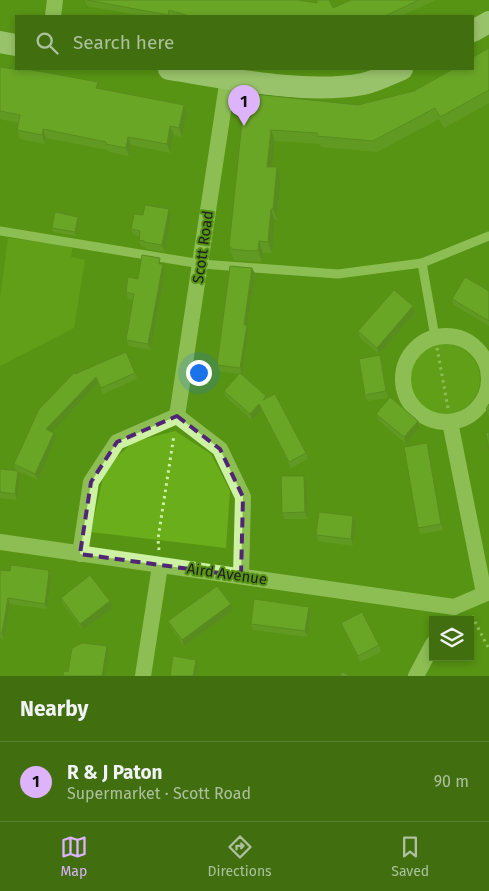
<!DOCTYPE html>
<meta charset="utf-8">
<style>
:root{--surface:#416f0f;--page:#487418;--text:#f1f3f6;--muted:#aec19e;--line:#5a812f;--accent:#ddb3fa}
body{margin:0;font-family:"Fira Sans",sans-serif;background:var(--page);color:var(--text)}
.controls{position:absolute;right:15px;bottom:15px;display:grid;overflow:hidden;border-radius:0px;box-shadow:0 2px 8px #0003}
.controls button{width:45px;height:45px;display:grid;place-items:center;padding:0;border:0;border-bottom:1px solid var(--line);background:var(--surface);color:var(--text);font:25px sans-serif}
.you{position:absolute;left:198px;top:372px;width:18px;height:18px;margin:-12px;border:4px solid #fff;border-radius:50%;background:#1a73e8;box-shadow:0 0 0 8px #1a73e833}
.badge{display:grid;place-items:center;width:32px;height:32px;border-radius:50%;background:var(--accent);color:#111;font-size:16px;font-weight:700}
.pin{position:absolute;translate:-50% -41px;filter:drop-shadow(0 1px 2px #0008)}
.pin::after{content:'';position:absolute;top:26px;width:18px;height:15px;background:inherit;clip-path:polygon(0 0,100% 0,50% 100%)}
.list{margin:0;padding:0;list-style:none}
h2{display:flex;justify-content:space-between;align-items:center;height:65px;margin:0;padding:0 20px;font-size:21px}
h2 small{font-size:16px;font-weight:400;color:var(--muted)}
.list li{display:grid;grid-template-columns:32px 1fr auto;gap:15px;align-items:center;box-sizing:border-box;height:80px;padding:0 20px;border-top:1px solid var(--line)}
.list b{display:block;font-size:19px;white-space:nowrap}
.list p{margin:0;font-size:16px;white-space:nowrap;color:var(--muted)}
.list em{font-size:16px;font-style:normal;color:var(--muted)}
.icon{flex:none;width:28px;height:28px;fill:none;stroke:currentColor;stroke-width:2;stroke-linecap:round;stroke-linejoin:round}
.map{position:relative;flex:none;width:489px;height:676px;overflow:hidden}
.search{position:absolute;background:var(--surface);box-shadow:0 2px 8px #0003;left:15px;right:15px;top:15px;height:55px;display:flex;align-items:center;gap:12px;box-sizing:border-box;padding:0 18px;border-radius:0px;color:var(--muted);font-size:19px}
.sheet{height:145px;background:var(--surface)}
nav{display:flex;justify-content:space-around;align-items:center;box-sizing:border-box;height:70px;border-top:1px solid var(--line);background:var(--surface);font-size:14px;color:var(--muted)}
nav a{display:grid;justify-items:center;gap:2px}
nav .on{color:var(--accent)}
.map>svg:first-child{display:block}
</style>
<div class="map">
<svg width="489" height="676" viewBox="0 0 489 676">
<rect width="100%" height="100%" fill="#579414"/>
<g fill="#6aae1c">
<polygon points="8,238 73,246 71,257 85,260 74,328 0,366 0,299"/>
<circle cx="445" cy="379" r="35"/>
<polygon points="175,431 211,454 230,491 226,548 91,532 105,468 133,442"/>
</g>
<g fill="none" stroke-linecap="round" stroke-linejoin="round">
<g stroke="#cdf2a3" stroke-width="3" stroke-dasharray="2.5 4" stroke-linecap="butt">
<polyline points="437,348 448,408"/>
<polyline points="159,550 158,539 174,435"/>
<polyline points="472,616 489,649"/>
</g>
<g stroke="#cdf2a3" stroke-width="9">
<polyline points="0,231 201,264 338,274 422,263 489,236"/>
<polyline points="422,263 435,337"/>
</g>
<g stroke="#cdf2a3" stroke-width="16">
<polyline points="53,16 55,0"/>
<circle cx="446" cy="379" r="43"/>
<polyline points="177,416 228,78"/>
<polyline points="450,422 484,593"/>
<polyline points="0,542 454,607"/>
<polyline points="80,554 91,482 117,442 177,416 220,449 243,497 241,576"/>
<polyline points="454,607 489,592"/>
<polyline points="143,676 160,566"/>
<polyline points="416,676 433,644"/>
</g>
<g stroke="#e8fcd2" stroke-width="22">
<polyline points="473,31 489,22"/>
<polyline points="0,42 16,45"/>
<path d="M169,69C228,78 304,95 363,84C376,81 390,74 402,69"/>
</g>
</g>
<g fill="#6ea234">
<polygon points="85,0 298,0 333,8 351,0 436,0 401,16 143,16 87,6"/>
<polygon points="489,48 489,103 444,128 439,119 377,152 321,147 320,144 275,141 272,167 277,167 281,179 277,220 275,220 272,253 263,253 262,261 256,262 234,260 229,247 245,93 358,105 414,91"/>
<polygon points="0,67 100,89 184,105 187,113 182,137 174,135 170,153 131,145 129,156 109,152 108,150 46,138 45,144 20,139 17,130 19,123 0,119"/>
<polygon points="143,215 171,216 165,252 146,249 145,247 141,246 139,240 139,236 133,235 131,229"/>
<polygon points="78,217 79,220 76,236 53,232 52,228"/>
<polygon points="162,264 165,271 151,350 129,346 126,340 133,300 128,299 126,292 138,279"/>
<polygon points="252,268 255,274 247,326 249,332 242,374 266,396 306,453 308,459 291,468 262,410 252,420 226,397 224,391 239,374 219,371 217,365"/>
<polygon points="489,291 489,326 454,305 452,299"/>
<polygon points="413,306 415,313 379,354 360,338 358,331"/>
<polygon points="380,355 382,362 388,398 367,401 365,395"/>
<polygon points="135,373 137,379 103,394 98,383 51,432 56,439 38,480 18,471 20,477 17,500 0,498 0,469 18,471 16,470 14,464 75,374"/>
<polygon points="489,404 489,416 488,415 486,409"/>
<polygon points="376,414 418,421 420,427 406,444 378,420"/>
<polygon points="427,443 429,449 443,530 420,534 418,528"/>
<polygon points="304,476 307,482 308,519 284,519 282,513"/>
<polygon points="353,516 356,522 353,546 318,541 316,535"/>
<polygon points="0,570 51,579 47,609 10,604 4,639 0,638"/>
<polygon points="61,598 113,608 83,630 63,604"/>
<polygon points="309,607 311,613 308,637 253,630 251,624"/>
<polygon points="233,611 184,646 171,627 168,621"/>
<polygon points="341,623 379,645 381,652 360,662 344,629"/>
</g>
<g fill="#5a842b">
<polygon points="184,105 187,113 182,137 179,128"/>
<polygon points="170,126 174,135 170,153 167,144"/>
<polygon points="43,129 46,138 45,144 42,135"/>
<polygon points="271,130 275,141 271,178 267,167"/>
<polygon points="128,137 131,145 129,156 126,148"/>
<polygon points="277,167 281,179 277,220 273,209"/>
<polygon points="169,209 171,216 165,252 162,245"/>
<polygon points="271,209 275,220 272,253 268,242"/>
<polygon points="78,217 79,220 76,236 75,232"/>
<polygon points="259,241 263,253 262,261 258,250"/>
<polygon points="163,264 165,271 151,350 148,344"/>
<polygon points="252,268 255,274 247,326 249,332 242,374 240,368 244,325"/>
<polygon points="413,306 415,313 379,354 377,348"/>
<polygon points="380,355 382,362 388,398 386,391"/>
<polygon points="96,377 98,383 48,436 46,429"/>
<polygon points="259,404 262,410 252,420 250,414"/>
<polygon points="418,421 420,427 406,444 404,437"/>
<polygon points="54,433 56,439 38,480 35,474"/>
<polygon points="427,443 429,449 443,530 441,524"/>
<polygon points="18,471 20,477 17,500 15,494"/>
<polygon points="304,476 307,482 308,519 305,512"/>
<polygon points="353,516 356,522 353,546 351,539"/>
<polygon points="49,573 51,579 47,609 45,604"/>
<polygon points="8,598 10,604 4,639 2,633"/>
<polygon points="110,601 113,608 83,630 80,624"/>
<polygon points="231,604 233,611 184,646 182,640"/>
<polygon points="309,607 311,613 308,637 305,631"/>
<polygon points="107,646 109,652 105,676 102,676"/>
<polygon points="196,660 198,666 196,676 193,676"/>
</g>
<g fill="#80bc3d" stroke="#5a842b">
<polygon points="87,0 298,0 317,3 317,0 329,0 333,8 351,0 419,0 385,16 189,16 169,10 168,15"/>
<polygon points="489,48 489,90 440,117 435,108 373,141 317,136 317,133 271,130 267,167 277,167 273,209 271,209 268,242 259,241 258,250 252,251 230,249 231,247 229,247 245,93 358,105 414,91 453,69 473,69 473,57"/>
<polygon points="0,67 20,70 20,69 27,69 98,82 96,88 184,105 179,128 170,126 167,144 128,137 126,148 106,144 106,142 43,129 42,135 17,130 20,115 0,111"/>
<polygon points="145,205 169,209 162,245 144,242 144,241 139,240 140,231 131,229 134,214 143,215"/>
<polygon points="55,212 78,217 75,232 52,228"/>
<polygon points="142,255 160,258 159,264 163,264 148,344 126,340 134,294 126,292 128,277 138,279"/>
<polygon points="230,266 252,268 244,325 247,325 240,368 217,365"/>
<polygon points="465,277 489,291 489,321 452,299"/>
<polygon points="394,290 413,306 377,348 358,331"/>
<polygon points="126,352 135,373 101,388 96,377 46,429 54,433 35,474 14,464 39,409 74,373 75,374"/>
<polygon points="380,355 386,391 365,395 359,359"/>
<polygon points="240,373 266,396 263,400 275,394 306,453 289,462 259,404 250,414 224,391"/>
<polygon points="390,397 418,421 404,437 376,414"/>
<polygon points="489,404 489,411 486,409"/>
<polygon points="489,432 489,450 486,433"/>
<polygon points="427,443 441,524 418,528 404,447"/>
<polygon points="0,469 18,471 15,494 0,492"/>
<polygon points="281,476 304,476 305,512 282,513"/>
<polygon points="319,512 353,516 351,539 316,535"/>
<polygon points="11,565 48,570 49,573 45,604 8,598 2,633 0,633 0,570 10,571"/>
<polygon points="90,575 110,601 80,624 61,598"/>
<polygon points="217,586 231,604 182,640 168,621"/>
<polygon points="254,599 309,607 305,631 251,624"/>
<polygon points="362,612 379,645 358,656 341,623"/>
<polygon points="82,643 107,646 102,676 63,676 64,671 68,672 72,648"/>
<polygon points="173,656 196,660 193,676 170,676"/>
<polygon points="342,672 351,676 340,676"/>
</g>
<path d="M0 0H489V676H0ZM177,416L220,449L243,497L241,576L80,554L91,482L117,442Z" fill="#579414" fill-opacity=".55" fill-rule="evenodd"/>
<path fill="none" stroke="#512576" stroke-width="4" stroke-dasharray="10 6" stroke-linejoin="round" d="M177,416L220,449L243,497L241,576L80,554L91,482L117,442Z"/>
<g text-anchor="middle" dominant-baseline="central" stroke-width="4" stroke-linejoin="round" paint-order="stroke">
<g font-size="15" fill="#1d1d1d" stroke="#579414">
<text transform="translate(203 247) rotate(-82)">Scott Road</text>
<text transform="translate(227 574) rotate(8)">Aird Avenue</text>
</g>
</g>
</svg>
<div class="controls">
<button><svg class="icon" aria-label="layers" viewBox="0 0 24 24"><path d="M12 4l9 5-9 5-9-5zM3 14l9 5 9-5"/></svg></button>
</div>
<div class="you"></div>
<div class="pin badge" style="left:244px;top:126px">1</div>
<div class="search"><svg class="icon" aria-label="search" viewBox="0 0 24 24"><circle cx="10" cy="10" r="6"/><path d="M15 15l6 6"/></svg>Search here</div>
</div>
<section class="sheet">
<h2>Nearby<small></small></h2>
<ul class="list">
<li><span class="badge">1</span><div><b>R &amp; J Paton</b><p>Supermarket · Scott Road</p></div><em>90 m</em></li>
</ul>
</section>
<nav>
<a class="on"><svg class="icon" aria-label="map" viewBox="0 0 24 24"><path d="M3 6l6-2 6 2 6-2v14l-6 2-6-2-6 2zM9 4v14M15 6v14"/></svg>Map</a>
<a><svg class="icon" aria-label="directions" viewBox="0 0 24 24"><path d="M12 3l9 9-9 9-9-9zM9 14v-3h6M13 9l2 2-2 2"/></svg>Directions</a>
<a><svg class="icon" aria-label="saved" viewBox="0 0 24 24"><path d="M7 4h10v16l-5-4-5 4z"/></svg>Saved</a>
</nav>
